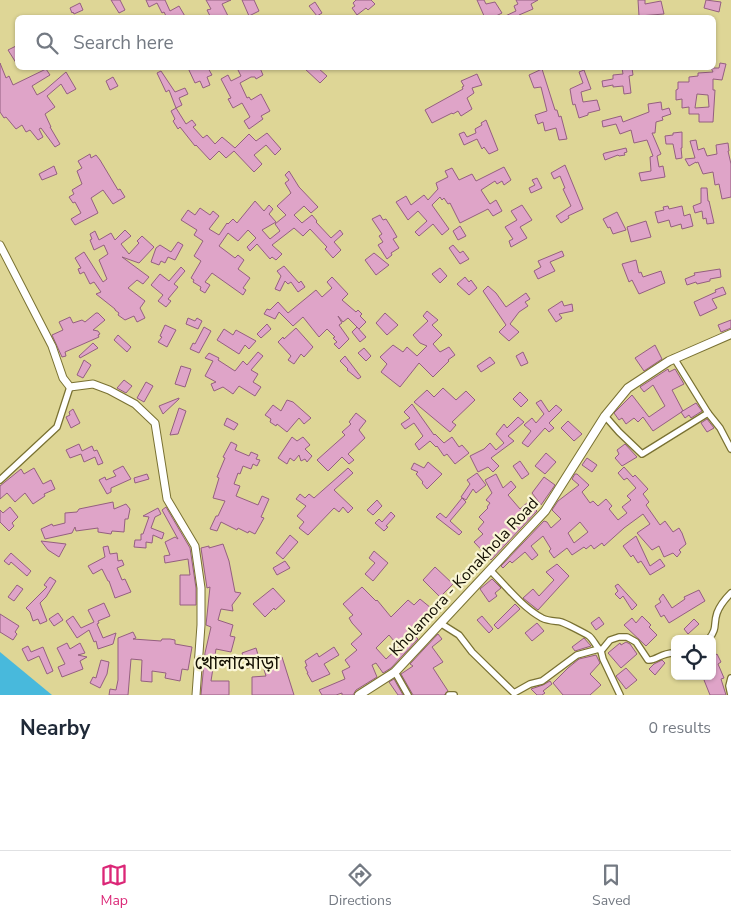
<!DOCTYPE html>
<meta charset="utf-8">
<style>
:root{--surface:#fff;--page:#f6f6f7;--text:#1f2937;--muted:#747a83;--line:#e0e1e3;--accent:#db2777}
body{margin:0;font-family:"Nunito Sans","Noto Sans Bengali",sans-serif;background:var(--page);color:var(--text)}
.controls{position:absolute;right:15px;bottom:15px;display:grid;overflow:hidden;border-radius:8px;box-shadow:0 1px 4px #0004}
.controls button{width:45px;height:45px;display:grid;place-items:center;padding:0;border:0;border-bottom:1px solid var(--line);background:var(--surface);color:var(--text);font:25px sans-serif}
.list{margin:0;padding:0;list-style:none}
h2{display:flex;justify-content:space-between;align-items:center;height:65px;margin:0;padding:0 20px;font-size:21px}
h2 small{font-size:16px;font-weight:400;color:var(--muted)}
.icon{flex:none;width:28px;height:28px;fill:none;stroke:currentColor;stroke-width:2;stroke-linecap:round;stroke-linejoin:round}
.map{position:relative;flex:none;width:731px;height:695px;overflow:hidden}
.search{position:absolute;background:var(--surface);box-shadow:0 1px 4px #0004;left:15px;right:15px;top:15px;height:55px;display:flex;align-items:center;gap:12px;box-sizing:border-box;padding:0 18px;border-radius:8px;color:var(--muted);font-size:19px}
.sheet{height:155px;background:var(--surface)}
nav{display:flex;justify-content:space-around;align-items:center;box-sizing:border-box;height:70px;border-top:1px solid var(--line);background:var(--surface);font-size:14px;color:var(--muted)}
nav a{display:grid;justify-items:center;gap:2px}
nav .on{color:var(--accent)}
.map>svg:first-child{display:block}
</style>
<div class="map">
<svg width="731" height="695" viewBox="0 0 731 695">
<rect width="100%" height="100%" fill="#ded696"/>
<polygon fill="#48b9dc" points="0,652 52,695 0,695"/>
<g fill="#dfa4c8" stroke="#945f80" fill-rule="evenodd">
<polygon points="111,0 120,0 125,10 119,13"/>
<polygon points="146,0 165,0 170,11 179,6 186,18 167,18 164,12 162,13 157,3 149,7"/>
<polygon points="206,0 231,0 222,4 229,18 211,18 207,10 211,9"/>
<polygon points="242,0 254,0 259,11 249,16"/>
<polygon points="356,0 371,0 375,4 368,10 366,8 357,15 352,8 355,6 353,3"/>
<polygon points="477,0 484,0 486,4 495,2 502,13 496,16 497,18 485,18"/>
<polygon points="516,0 538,0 531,4 533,9 519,15 520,18 501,18 516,11 514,6 518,4"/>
<polygon points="638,0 645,0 645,4 661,1 664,14 639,16"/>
<polygon points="706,0 721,2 719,12 704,8"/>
<polygon points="315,2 322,13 317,16 309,6"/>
<polygon points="80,3 83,10 74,14 73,12 72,13 70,8"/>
<polygon points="18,45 18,66 8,50"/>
<polygon points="0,63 6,78 9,76 13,85 46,69 50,75 32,86 37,95 44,91 66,72 76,89 67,94 61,84 47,96 55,107 45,114 51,127 50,127 60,144 55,147 41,128 39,129 43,137 38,140 30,130 26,132 22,125 16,129 6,117 4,118 0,112"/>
<path d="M720,63L726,64L722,80L713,79V90H715L713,122H699V114H689V107L682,108V99L676,100V90L678,89V82H689V77L698,76V73L713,72L711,68H719ZM697,94L708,95L709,107L695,108Z"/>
<polygon points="188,68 208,68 212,75 207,77 210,85 203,88 200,81 195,83"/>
<polygon points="237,68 260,68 263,75 256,79 255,77 251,77 240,83 247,98 249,97 251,100 261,94 270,111 261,116 263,119 249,129 244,121 250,117 242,103 233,108 228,99 231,98 221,79 228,75 231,81 241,76"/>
<polygon points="304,68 318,68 327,76 320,83"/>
<polygon points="622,68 632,68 633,75 629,76 631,93 624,94 623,86 613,87 613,85 603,87 602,81 613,79 613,75 623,74"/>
<polygon points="542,69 555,110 557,110 559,117 561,116 567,139 559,140 556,128 545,131 543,122 538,124 535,115 547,111 541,87 534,88 529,75"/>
<polygon points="584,70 591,89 581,92 583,102 597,100 600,110 588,113 588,115 579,118 575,104 573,105 572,101 570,89 583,83 579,72"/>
<polygon points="161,71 175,92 185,88 188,94 179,98 182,105 176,108 169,90 166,92 157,73"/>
<polygon points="477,74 482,85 472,88 474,93 467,98 472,109 461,116 458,111 453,114 452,113 432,123 425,110 463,89 462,87 464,86 461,81"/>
<polygon points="113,77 118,86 110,90 106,81"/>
<polygon points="661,102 662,110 669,108 671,114 662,117 663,120 656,122 655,133 652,133 661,154 657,156 659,167 663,166 665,177 641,181 639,173 651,171 650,157 653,156 647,140 634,143 631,130 620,134 616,124 603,127 602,121 621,116 623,122 649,112 648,104"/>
<polygon points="176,108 186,124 192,120 196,125 193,127 203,138 207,135 215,144 222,137 235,148 249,134 256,141 267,133 281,149 275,155 266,145 254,155 262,164 254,172 234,151 226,158 219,151 210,160 196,145 195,146 180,127 178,129 173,121 175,119 171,111"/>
<polygon points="486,120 498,150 489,154 484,147 482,149 477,139 464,145 459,134 464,132 467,137 476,133 475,129 482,125 481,123"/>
<polygon points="682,132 682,148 681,148 682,158 676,159 673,144 666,144 665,136 673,135 673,133"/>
<polygon points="696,140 698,150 704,148 707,156 717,154 716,145 728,143 729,151 728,151 731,164 731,197 722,199 719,184 715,185 713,172 703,174 698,162 696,163 696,162 689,166 685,159 695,158 690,141"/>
<polygon points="626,148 627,152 624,153 625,155 619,156 618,155 605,160 603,154 605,153"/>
<polygon points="90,154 91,158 96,155 100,160 118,190 120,189 125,197 113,204 103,190 91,198 98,213 75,225 71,219 81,213 75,202 73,203 69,197 74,194 72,190 82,184 77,171 82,168 78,161"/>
<polygon points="565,165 583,209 568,216 569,218 561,223 556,216 571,206 563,189 565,188 560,176 554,179 551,173"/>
<polygon points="54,166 57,174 42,180 39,174"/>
<polygon points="504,167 511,180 504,185 502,181 497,184 495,181 481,190 490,204 496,200 502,211 493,216 488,209 460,223 450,203 448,204 444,198 442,200 440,197 432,205 449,229 442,235 433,224 419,236 415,232 427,221 418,211 408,220 396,202 406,196 411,205 424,195 428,200 438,189 436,183 448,177 445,171 452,168 459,180 472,174 476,181"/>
<polygon points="289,171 299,187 318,207 311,213 304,206 294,215 302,223 312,215 317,221 316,222 331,238 340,230 343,234 334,242 341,250 333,258 325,249 327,247 310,229 303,236 294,228 272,245 282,254 276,260 272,257 270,259 257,244 250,251 247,247 256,238 248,230 238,241 228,233 219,246 235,258 238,255 244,260 238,269 250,278 243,288 246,290 243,295 212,273 205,282 210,285 205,293 200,290 201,287 193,282 194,280 191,278 201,261 194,256 203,241 194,235 197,230 181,220 188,210 195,215 200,208 210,215 213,211 219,216 209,229 219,235 227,223 228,224 233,219 237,223 255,201 264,211 269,205 273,209 269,214 276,222 262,230 270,239 280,231 275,224 286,215 277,206 291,193 285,183 289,180 285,175"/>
<polygon points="537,178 542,188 531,193 529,188 535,185 532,180"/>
<polygon points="701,188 707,188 708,201 709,201 714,223 707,224 706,218 703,219 702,211 695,213 693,206 701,203"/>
<polygon points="522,205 532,220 520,227 527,238 511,247 509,241 513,239 505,227 517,220 511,211"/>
<polygon points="668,206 669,209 682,206 684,216 690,214 693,226 682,229 681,224 671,227 669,220 658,223 655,212 664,210 663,207"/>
<polygon points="617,212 626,230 613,234 610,227 608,228 603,219"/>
<polygon points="380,215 383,220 386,219 393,230 397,237 393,239 399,248 391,253 392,255 387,259 378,245 383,242 379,236 382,234 372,219"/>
<polygon points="646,221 651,237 631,242 627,227"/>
<polygon points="460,226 466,236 458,240 453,231"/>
<polygon points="125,230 131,236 121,244 129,254 139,243 137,241 142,236 154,247 139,263 122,257 149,277 143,284 137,280 128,288 145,301 140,308 145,318 137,322 134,316 125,320 118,315 119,313 115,310 115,309 96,294 101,292 94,282 90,284 84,272 80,274 78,269 81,268 75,258 84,252 103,282 107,279 99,260 108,254 104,245 94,250 90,240 92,239 90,234 95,231 99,240 111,233 115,240"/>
<polygon points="178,242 183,245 175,260 168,257 165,263 161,261 159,265 151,262 156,248 160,245 171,252"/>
<polygon points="453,245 460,253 463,251 469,259 460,264 449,248"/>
<polygon points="562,251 564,256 550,262 555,271 538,279 534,271 541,267 538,261"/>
<polygon points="374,253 389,265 376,275 365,260"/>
<polygon points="636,260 639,273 641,272 643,277 661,271 665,283 639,294 632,280 629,282 622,264"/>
<polygon points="284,266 299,283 301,281 305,287 298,292 291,282 288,284 285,281 280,291 275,289 281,276 277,271"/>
<polygon points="181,267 185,271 174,284 178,287 168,299 171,301 166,307 158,301 163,295 151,285 160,274 169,281"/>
<polygon points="440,268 447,276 440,283 432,274"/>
<polygon points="720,269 721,277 710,279 710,281 697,284 696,282 687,285 685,279 695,275 694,273"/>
<polygon points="332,277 348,294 342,300 356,312 358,310 362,314 360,316 366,322 359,329 348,318 343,322 338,316 342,323 339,325 349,339 339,349 334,344 337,342 333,338 335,337 327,329 319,337 303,317 293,326 279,312 275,319 264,314 267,309 270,310 278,302 288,313 316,290 322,297 332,288 327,282"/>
<polygon points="465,277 469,282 471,280 477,288 469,295 457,284"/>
<polygon points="488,286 496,293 506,307 526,293 530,299 525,302 528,306 519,312 510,324 519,332 509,341 499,332 506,325 483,291"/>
<polygon points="723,287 726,294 712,299 717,308 700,316 694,302 716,292 715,290"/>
<polygon points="562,301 564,306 572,304 573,311 559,314 562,318 556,322 548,310"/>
<polygon points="427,311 438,320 432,325 442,335 433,344 440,352 449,347 455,355 448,360 449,361 433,377 419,363 400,387 381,372 387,364 380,357 393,345 403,352 407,347 417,356 427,346 420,343 413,335 428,321 423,316"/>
<polygon points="96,313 98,313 105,320 93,330 98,331 100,334 98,335 99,337 65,352 66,356 62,357 52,335 63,330 59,322 70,317 73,323 82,320 85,322"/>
<polygon points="385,313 398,325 387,335 376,323"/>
<polygon points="188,318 195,321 197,318 202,321 198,329 186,324"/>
<polygon points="731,320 731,328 721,332 718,325"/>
<polygon points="267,324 271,329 261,338 257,334"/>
<polygon points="165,325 176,330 167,347 158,342 162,337 160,336"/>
<polygon points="204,327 211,331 199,353 190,349 193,343 195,344"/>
<polygon points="357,327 366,337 360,342 352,332"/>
<polygon points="296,328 313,347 304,357 301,354 294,364 288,360 291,356 278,342 283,337 284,339"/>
<polygon points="224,329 233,335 236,330 256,341 249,349 245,345 239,354 217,340"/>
<polygon points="118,335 131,347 127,352 114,340"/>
<polygon points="93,343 98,348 80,358 79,356"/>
<polygon points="655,345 662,359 644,371 635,358"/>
<polygon points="364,348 371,356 366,361 358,353"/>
<polygon points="258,352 263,356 251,370 258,374 253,382 261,387 255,396 239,386 233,394 223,387 214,391 211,384 216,382 205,376 213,361 205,358 209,353 219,358 218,360 235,371 243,361 247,365"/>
<polygon points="523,352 528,363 521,366 516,356"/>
<polygon points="345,356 361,377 358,379 347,370 348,369 340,361"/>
<polygon points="490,357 495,363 481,372 477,366"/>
<polygon points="84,360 91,365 83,378 77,375"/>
<polygon points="181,366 191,369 185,387 175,384"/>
<polygon points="668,369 669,372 675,369 684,384 672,390 683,411 653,431 643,417 638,422 634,418 626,424 622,418 619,420 614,413 632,395 649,417 665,406 653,385 644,392 640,387"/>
<polygon points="124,380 132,386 126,393 117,388"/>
<polygon points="146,382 153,386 144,402 137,398"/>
<polygon points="443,388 456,400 466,391 475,400 452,422 456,425 450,432 414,402 427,390 434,397"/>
<polygon points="520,392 528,400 521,407 513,399"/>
<polygon points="179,398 179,399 163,414 159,406"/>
<polygon points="287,400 293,402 311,418 304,424 299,418 287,432 277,424 276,426 270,422 271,419 265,415 273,405 281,411"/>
<polygon points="541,400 549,412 556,405 562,410 549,423 554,428 549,432 545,428 528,447 522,443 531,431 524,425 532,418 536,423 544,414 536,403"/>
<polygon points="696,403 702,411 691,418 689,415 685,418 681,412"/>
<polygon points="412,404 434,435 435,434 444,443 452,437 459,447 462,445 469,453 455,464 447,454 444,456 437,446 436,447 430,441 419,450 415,444 423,436 414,423 405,429 401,424 410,418 404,412"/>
<polygon points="179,408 186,411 178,434 170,435"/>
<polygon points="73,409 80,423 71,428 66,417 70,415 69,412"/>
<polygon points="356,413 366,421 359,430 365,438 348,454 354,460 349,464 342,457 328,471 317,460 345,435 342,432 351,424 349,422"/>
<polygon points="518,417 524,422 508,436 514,441 491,458 499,466 493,472 488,467 478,472 470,456 484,449 490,443 496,450 504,443 496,434 504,424 507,428"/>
<polygon points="227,418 238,424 234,430 224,425"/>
<polygon points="707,419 714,428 707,432 701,423"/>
<polygon points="568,421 582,434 574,441 561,428"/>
<polygon points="292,437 297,441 303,437 310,445 305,449 312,456 307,462 305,459 301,461 299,455 294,461 290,458 287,464 278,458"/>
<polygon points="231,442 237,445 235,450 249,456 251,452 258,455 256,459 260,460 257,466 253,464 251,469 243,466 240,474 238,473 234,484 240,486 236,496 258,505 262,496 269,499 261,517 264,518 255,534 249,531 248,533 238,528 237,530 221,522 217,531 210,529 216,516 218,516 225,501 213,498 219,478 217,477 225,458 223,457"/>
<polygon points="79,444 82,451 92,446 94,451 97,450 103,463 98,465 95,457 84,462 81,454 70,458 66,450"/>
<polygon points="625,444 637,457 622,466 615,458 619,454 617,450"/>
<polygon points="546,453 556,462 545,474 535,466"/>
<polygon points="587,458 597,465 592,472 582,465"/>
<polygon points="520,461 529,474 522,479 513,466"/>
<polygon points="428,462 442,474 427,489 422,483 423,482 416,474 418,472 411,469 414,463 424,468"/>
<polygon points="123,466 131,479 111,488 111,492 107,494 99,480 105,477 106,480 116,476 113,471"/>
<path d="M624,467L633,477L635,475L648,489L643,494L649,502L646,505L660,525L665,521L673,532L679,528L682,533L686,544L679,550L681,552L677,557L673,553L664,557L659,546L652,550L637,533L650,524L643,514L624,528L604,546L602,543L594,549L591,545L586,549L584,547L572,555L567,548L554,558L549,551L551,549L543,536L531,546L538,555L532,560L525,552L512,563L510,561L503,568L501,566L544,521L547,522L551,528L561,519L552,510L558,501L579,485L572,479L575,474H577L589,485L582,492L590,503L593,501L598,506L606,499L612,506L609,509L618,520L627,513L622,507L631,500L627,496L636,488L627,478L624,480L618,473ZM580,522L588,532L574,543L568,533Z"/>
<polygon points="34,468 43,484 51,480 55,489 44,494 45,496 33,504 25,493 15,502 7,493 0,499 0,486 21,469 24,474"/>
<polygon points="348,468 353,473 334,490 353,508 348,513 343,507 339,512 334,508 308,535 299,528 304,522 297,516 306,506 296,499 300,494 305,498 309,494 314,498"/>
<polygon points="477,473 486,485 476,493 473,489 466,500 461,497 470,484 467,480"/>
<polygon points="147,474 149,479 135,483 134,478"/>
<polygon points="496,474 503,488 511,481 516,487 508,495 520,509 528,502 537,511 491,560 474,542 483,534 478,529 484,522 479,517 488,508 487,507 490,503 486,500 492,493 485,480"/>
<polygon points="544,477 555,485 541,505 532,493"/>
<polygon points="462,498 466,502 450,521 462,532 459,535 436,517 440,513 446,518"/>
<polygon points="377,500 382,506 373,515 367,510"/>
<polygon points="113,502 114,509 126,504 130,509 128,519 125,519 124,532 112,531 111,534 98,532 98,528 76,531 75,527 72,533 45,539 41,529 52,524 53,526 65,523 65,513 77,512 79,509"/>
<polygon points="10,507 18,517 12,523 14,526 9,531 0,522 0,510 3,513"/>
<polygon points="166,507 190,548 196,588 196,605 180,605 180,575 190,575 188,559 165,563 164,556 170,555 165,542 175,537 178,539 162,510"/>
<polygon points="158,508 161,514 155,517 151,528 164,533 162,539 153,535 152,543 146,542 146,548 134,547 135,540 141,540 141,534 143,534 149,517 143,516"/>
<polygon points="391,512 395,516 386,526 388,527 384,531 375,523 379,519 382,522"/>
<polygon points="290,535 298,542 283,559 276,553"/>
<polygon points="636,536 650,566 660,559 665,566 650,575 641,561 638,563 633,555 631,557 623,546"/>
<polygon points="41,541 66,544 59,557 48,550"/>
<polygon points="223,544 229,561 235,592 241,593 232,605 233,611 221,609 218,620 233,625 230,636 235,637 231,652 216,649 211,681 229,681 229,695 201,695 205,653 211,627 206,625 210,587 207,588 201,548 209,546 209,548"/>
<polygon points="108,546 110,554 117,553 118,561 122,560 124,565 117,568 122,580 125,579 131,592 115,598 109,581 108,581 102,569 93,574 88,566 105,557 103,547"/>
<polygon points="374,551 388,563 373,581 365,574 375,563 369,558"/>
<polygon points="11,553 31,571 27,576 11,562 9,565 4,561"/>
<polygon points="285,561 290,568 277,575 273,568"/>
<polygon points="557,564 569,576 538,610 523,598 533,589 539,596 554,580 546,572"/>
<polygon points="435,567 453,584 440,597 423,580"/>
<polygon points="461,574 467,579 459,588 453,583"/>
<polygon points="50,577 56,581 46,597 40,603 47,621 40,624 38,619 33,621 30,612 26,608 47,587 44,585"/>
<polygon points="492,579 501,588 495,593 497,596 489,602 480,589"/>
<polygon points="618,584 637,605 632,610 623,596 620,599 615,594 618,591 615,586"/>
<polygon points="17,585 23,589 14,601 8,597"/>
<path d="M362,587L376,601L377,600L391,617L408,600L414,605L420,599L431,608L425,616L431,622L416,637L418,639L391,668L383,673L376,663L372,665L377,677L356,690L353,695H342V693L336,695H322L319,690L345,679L342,671L350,667L345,660L357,650L351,644L362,634L352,623L349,618L353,615L343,604ZM389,635L399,647L386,659L376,648Z"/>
<polygon points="273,588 285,601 275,610 274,608 265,617 253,604"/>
<polygon points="699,590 705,601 669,623 664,615 661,617 655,606 661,602 659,599 663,594 672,608 685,599 684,597"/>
<polygon points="104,603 110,616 98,621 99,623 97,624 103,638 116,633 113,644 98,649 96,641 94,642 89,630 77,638 66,621 73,616 81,628 94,622 88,610"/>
<polygon points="515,604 520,609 498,629 494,625"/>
<polygon points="58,613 63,620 54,626 49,619"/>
<polygon points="0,614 19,626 15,632 17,634 13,640 0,632"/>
<polygon points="482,616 493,629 489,633 477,620"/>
<polygon points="642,616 651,625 649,627 657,635 646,646 624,625 632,618 636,623"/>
<polygon points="599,617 604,624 596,630 591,623"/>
<polygon points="694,619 699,624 688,634 684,629"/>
<polygon points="537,623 544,631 532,641 525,633"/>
<polygon points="133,632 136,638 133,639 161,641 162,639 170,639 175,640 175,644 192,647 188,670 182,669 180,681 165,678 166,673 152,671 152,682 141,681 142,660 131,659 128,695 109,695 110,689 116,690 118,680 118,638"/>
<polygon points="438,634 442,639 432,647 443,662 433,668 448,691 444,695 413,695 401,674 413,666 410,664"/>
<polygon points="584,638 591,646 575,651 572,647"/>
<polygon points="626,642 630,644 637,654 621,668 608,653 620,643 621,645"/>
<polygon points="67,643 70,649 80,643 85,653 78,655 87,657 80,661 83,669 62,677 58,667 65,664 57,648"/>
<polygon points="28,646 31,652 43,647 53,671 47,674 39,656 28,661 22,649"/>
<polygon points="334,647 339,655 324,664 330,674 312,682 307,673 308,673 305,667 307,666 305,661 317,653 319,657"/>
<polygon points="256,648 261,665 247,668 242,653"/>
<polygon points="712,651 714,656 717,654 721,662 718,664 724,678 721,679 726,695 710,695 704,680 712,676"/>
<polygon points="596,655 600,663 590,674 601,685 590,695 563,695 553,683 568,668 579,659"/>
<polygon points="282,657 294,695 252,695 252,677 266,676 262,663"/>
<polygon points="101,660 109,662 107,674 100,688 90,683 93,677 96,678"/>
<polygon points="662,660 665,663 655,675 649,669 654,664"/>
<polygon points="626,668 637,680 626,689 616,676"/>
<polygon points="394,679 403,695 398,695 389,682"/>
<polygon points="550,681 552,684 543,691 545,693 542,695 537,695 531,689 543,685"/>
</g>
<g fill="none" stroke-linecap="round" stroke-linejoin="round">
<defs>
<g id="minor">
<polyline points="708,413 720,428 731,449"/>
<polyline points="605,416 619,432 642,454 708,413 674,358"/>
<polyline points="0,480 57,427 70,387"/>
<path d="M490,570C506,586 522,607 542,618C548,621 555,621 561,622C565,623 586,634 589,636C594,640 596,647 601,651L610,640L619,637H627L636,642L648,660C656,661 662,652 675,653"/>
<polyline points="440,623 459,635 472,652 514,693 530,684 542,681 577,655 599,649"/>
<path d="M709,639C718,627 713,625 717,613C720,605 725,599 731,593"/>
<polyline points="601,651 603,659 620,695"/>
<polyline points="395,672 408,695"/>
<polyline points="449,695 454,695"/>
<polyline points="731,695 729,686 731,678"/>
</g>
<polyline id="tertiary" points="0,245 52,346 63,378 70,387 93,384 109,390 135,404 155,423 167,499 195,546 201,588 201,625 196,695"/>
<polyline id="secondary" points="359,695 395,672 545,511 605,416 628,388 669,361 731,334"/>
</defs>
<use href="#minor" stroke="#797132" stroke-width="8"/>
<use href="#tertiary" stroke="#797132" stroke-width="9"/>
<use href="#secondary" stroke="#797132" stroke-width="10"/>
<use href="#minor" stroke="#fff" stroke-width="5.5"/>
<use href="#tertiary" stroke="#fff" stroke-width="7"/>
<use href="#secondary" stroke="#fff" stroke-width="8"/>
</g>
<g text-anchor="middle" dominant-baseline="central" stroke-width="4.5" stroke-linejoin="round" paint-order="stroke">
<g font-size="16" fill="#120e00" stroke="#faf6d6">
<text transform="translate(464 577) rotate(-47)">Kholamora - Konakhola Road</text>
</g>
<g font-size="19" fill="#120e00" stroke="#faf6d6">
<text x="237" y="663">খোলামোড়া</text>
</g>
</g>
</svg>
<div class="controls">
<button><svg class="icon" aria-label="locate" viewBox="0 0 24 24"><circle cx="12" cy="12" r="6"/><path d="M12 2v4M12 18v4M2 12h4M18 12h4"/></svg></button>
</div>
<div class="search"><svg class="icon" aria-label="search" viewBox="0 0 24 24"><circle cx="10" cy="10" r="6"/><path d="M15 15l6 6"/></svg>Search here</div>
</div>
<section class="sheet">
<h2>Nearby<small>0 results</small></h2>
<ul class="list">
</ul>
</section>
<nav>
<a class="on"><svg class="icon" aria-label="map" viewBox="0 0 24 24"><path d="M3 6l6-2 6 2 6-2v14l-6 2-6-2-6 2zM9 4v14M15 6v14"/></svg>Map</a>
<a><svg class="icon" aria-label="directions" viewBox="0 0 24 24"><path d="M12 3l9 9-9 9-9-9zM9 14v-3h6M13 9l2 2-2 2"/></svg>Directions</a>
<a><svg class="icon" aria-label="saved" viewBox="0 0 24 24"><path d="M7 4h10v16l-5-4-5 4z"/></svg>Saved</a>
</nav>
